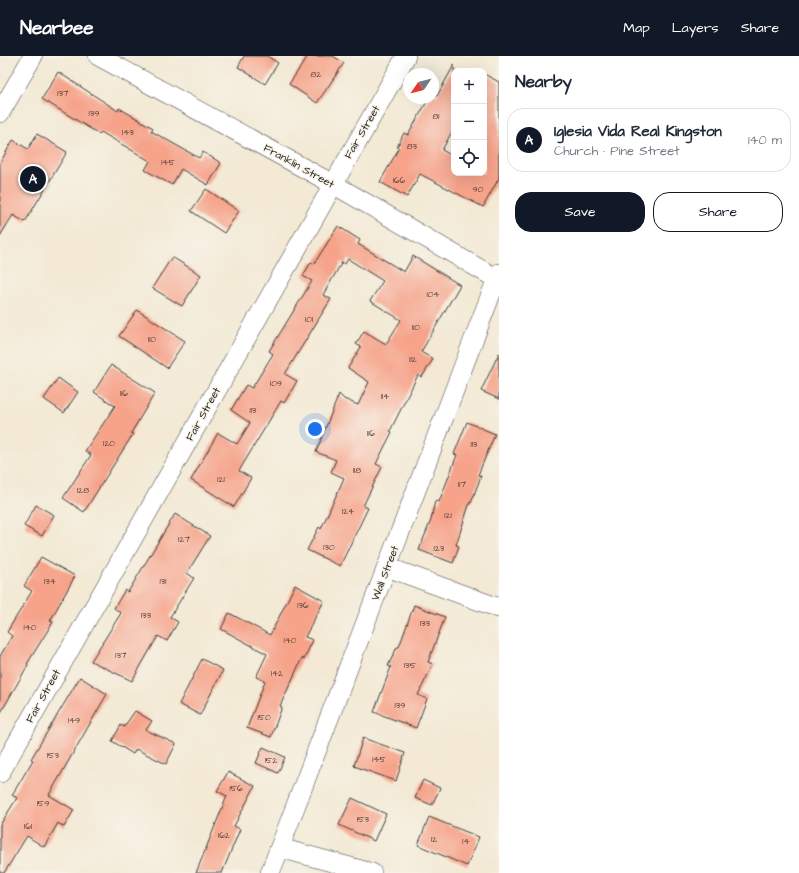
<!DOCTYPE html>
<meta charset="utf-8">
<style>
:root{--surface:#fff;--page:#f2f2f3;--text:#1f2937;--muted:#747a83;--line:#e0e1e3;--accent:#111827}
body{margin:0;font-family:"Architects Daughter",sans-serif;background:var(--page);color:var(--text)}
.controls{position:absolute;right:12px;top:12px;display:grid;overflow:hidden;border-radius:8px;box-shadow:0 4px 16px #0002}
.controls button{width:36px;height:36px;display:grid;place-items:center;padding:0;border:0;border-bottom:1px solid var(--line);background:var(--surface);color:var(--text);font:20px sans-serif}
.compass{position:absolute;left:403px;top:12px;width:36px;height:36px;border-radius:50%;background:var(--surface);box-shadow:0 4px 16px #0002;rotate:235deg}
.you{position:absolute;left:315px;top:373px;width:14px;height:14px;margin:-10px;border:3px solid #fff;border-radius:50%;background:#1a73e8;box-shadow:0 0 0 6px #1a73e833}
.badge{display:grid;place-items:center;width:26px;height:26px;border-radius:50%;background:var(--accent);color:#fff;font-size:13px;font-weight:700}
.pin{position:absolute;translate:-50% -50%;border:2px solid #fff;box-shadow:0 1px 4px #0006}
.list{margin:0;padding:0;list-style:none}
h2{display:flex;justify-content:space-between;align-items:center;height:52px;margin:0;padding:0 16px;font-size:17px}
h2 small{font-size:13px;font-weight:400;color:var(--muted)}
.list li{display:grid;grid-template-columns:26px 1fr auto;gap:12px;align-items:center;box-sizing:border-box;height:64px;margin:0 8px 8px;padding:0 8px;border:1px solid var(--line);border-radius:16px}
.list b{display:block;font-size:15px;white-space:nowrap}
.list p{margin:0;font-size:13px;white-space:nowrap;color:var(--muted)}
.list em{font-size:13px;font-style:normal;color:var(--muted)}
.actions{display:flex;gap:8px;padding:12px 16px}
.actions a{flex:1;padding:9px 0;border:1px solid var(--accent);border-radius:16px;text-align:center;font-size:14px;color:var(--accent)}
.actions .main{background:var(--accent);color:#fff}
.icon{flex:none;width:22px;height:22px;fill:none;stroke:currentColor;stroke-width:2;stroke-linecap:round;stroke-linejoin:round}
.map{position:relative;flex:none;width:499px;height:817px;overflow:hidden}
header{display:flex;align-items:center;gap:24px;box-sizing:border-box;height:56px;padding:0 20px;background:var(--accent);color:#fff}
header strong{font-size:19px}
nav{display:flex;gap:22px;margin-inline-start:auto;font-size:14px}
main{display:flex}
aside{flex:1;background:var(--surface)}
.map>svg:first-child{display:block}
</style>
<header>
<strong>Nearbee</strong>
<nav><a>Map</a><a>Layers</a><a>Share</a></nav>
</header>
<main>
<div class="map">
<svg width="499" height="817" viewBox="0 0 499 817">
<rect width="100%" height="100%" fill="#f7f3e8"/>
<filter id="ink" filterUnits="userSpaceOnUse"><feTurbulence type="fractalNoise" baseFrequency=".025" numOctaves="2"/><feDisplacementMap in="SourceGraphic" scale="8" xChannelSelector="R" yChannelSelector="G"/><feConvolveMatrix kernelMatrix="1 2 1 2 8 2 1 2 1" color-interpolation-filters="sRGB"/></filter>
<filter id="wash" filterUnits="userSpaceOnUse"><feTurbulence type="fractalNoise" baseFrequency=".012" numOctaves="4" result="noise"/><feDisplacementMap in="SourceGraphic" scale="16" xChannelSelector="R" yChannelSelector="G"/><feGaussianBlur stdDeviation="0.9" result="paint"/><feColorMatrix in="noise" values="0 0 0 0 0 0 0 0 0 0 0 0 0 0 0 0 0 1.4 0 .05"/><feComposite in="paint" operator="in"/></filter>
<g filter="url(#wash)">
<rect width="100%" height="100%" fill="#f3e9d4"/>
<g id="blocks">
<g fill="#f6a38a">
<polygon points="244,0 267,0 278,7 265,28 238,11"/>
<polygon points="308,0 333,0 344,7 317,47 289,28"/>
<polygon points="454,9 454,72 442,94 454,101 454,117 484,117 484,18 499,26 499,122 483,151 420,118 407,141 380,126 399,92 397,91 404,77 408,79 429,42 433,42 433,38 437,40"/>
<polygon points="58,16 118,55 119,52 153,72 151,75 199,102 203,96 221,107 208,129 181,113 172,129 145,114 150,105 101,76 99,78 42,43"/>
<polygon points="37,78 67,96 25,166 13,159 0,180 0,107 13,84 28,93"/>
<polygon points="206,133 239,155 224,177 191,155"/>
<polygon points="338,170 360,184 358,188 404,216 413,200 460,229 421,296 433,303 422,321 418,319 390,375 392,376 376,408 382,411 363,450 368,452 340,510 307,494 319,471 321,473 344,422 331,416 336,404 316,396 339,338 344,343 358,349 369,326 348,312 361,291 356,288 364,275 386,288 401,264 370,245 383,225 348,203 345,208 342,206 323,239 331,243 285,318 297,325 284,347 281,345 239,415 251,422 234,451 191,424 218,377 237,388 250,367 231,354 246,329 252,332 273,298 269,295 312,225 303,220 311,206 314,208"/>
<polygon points="172,201 201,219 182,250 152,232"/>
<polygon points="137,254 185,285 167,312 119,280"/>
<polygon points="499,297 499,343 481,335"/>
<polygon points="111,309 155,337 131,377 133,378 84,456 63,442 91,399 85,395 115,350 94,336"/>
<polygon points="58,322 78,336 64,357 44,343"/>
<polygon points="467,366 495,378 478,419 481,420 471,447 470,446 456,489 459,490 453,507 419,494 431,464 435,445 439,446 457,399 454,398"/>
<polygon points="36,449 54,459 42,480 24,470"/>
<polygon points="175,458 210,480 187,517 194,522 170,561 178,566 167,585 158,580 132,625 91,605 121,557 114,552 125,534 128,536"/>
<polygon points="41,501 75,520 50,565 53,566 27,608 28,609 0,658 0,600 12,580 7,576 32,535 24,530"/>
<polygon points="295,529 324,545 305,581 313,584 304,603 302,602 280,650 282,651 271,681 247,672 265,625 256,621 267,598 221,573 229,557 270,579"/>
<polygon points="414,549 445,561 428,606 433,608 418,639 427,643 416,672 374,656 391,611 388,610 397,591 399,591"/>
<polygon points="202,603 223,614 200,659 179,648"/>
<polygon points="80,621 107,638 49,739 74,754 64,771 58,767 44,791 27,780 4,817 0,817 0,769 17,742 12,739 33,704 31,703"/>
<polygon points="135,655 152,665 146,674 176,688 166,708 136,693 133,698 112,685 121,669 124,671"/>
<polygon points="363,682 405,697 396,725 354,710"/>
<polygon points="263,691 285,701 278,717 256,707"/>
<polygon points="228,716 255,730 234,770 240,773 222,817 196,817 227,740 217,735"/>
<polygon points="423,724 440,732 432,749 415,742"/>
<polygon points="352,742 386,758 374,785 339,769"/>
<polygon points="429,761 479,781 467,810 418,789"/>
</g>
</g>
</g>
<g filter="url(#ink)">
<use href="#blocks" fill-opacity="0" stroke="#3c3b38" stroke-width="1"/>
<g fill="none" stroke-linecap="round" stroke-linejoin="round">
<defs>
<g id="minor">
<polyline points="98,0 333,128 497,223"/>
<polyline points="0,57 33,0"/>
<polyline points="387,511 499,552"/>
<polyline points="0,717 406,0"/>
<polyline points="280,792 372,817"/>
<polyline points="270,817 499,217"/>
</g>
</defs>
<use href="#minor" stroke="#3c3b38" stroke-width="20"/>
<use href="#minor" stroke="#fff" stroke-width="19"/>
</g>
</g>
<g text-anchor="middle" dominant-baseline="central" stroke-width="3" stroke-linejoin="round" paint-order="stroke">
<g font-size="9" fill="#523e38">
<text x="316" y="18">82</text>
<text x="63" y="37">137</text>
<text x="94" y="57">139</text>
<text x="436" y="60">81</text>
<text x="128" y="76">143</text>
<text x="412" y="90">83</text>
<text x="168" y="106">145</text>
<text x="399" y="124">166</text>
<text x="478" y="133">90</text>
<text x="433" y="238">104</text>
<text x="309" y="263">101</text>
<text x="416" y="271">110</text>
<text x="152" y="283">110</text>
<text x="413" y="303">112</text>
<text x="276" y="327">109</text>
<text x="124" y="337">116</text>
<text x="385" y="340">114</text>
<text x="253" y="354">113</text>
<text x="371" y="377">116</text>
<text x="109" y="387">120</text>
<text x="474" y="388">113</text>
<text x="357" y="414">118</text>
<text x="221" y="423">121</text>
<text x="462" y="428">117</text>
<text x="83" y="434">128</text>
<text x="348" y="455">124</text>
<text x="448" y="459">121</text>
<text x="184" y="483">127</text>
<text x="329" y="491">130</text>
<text x="439" y="492">123</text>
<text x="50" y="525">134</text>
<text x="163" y="525">131</text>
<text x="303" y="549">136</text>
<text x="146" y="559">133</text>
<text x="425" y="567">133</text>
<text x="30" y="571">140</text>
<text x="290" y="584">140</text>
<text x="121" y="599">137</text>
<text x="410" y="609">135</text>
<text x="277" y="617">142</text>
<text x="400" y="649">139</text>
<text x="264" y="661">150</text>
<text x="74" y="664">149</text>
<text x="53" y="699">153</text>
<text x="379" y="703">145</text>
<text x="271" y="704">152</text>
<text x="236" y="732">156</text>
<text x="43" y="747">159</text>
<text x="363" y="763">153</text>
<text x="28" y="770">161</text>
<text x="224" y="779">162</text>
<text x="434" y="783">12</text>
<text x="466" y="785">14</text>
</g>
<g font-size="11" fill="#1c1c1c" stroke="#f7f3e8">
<text transform="translate(362 76) rotate(-60)">Fair Street</text>
<text transform="translate(299 110) rotate(29)">Franklin Street</text>
<text transform="translate(203 358) rotate(-61)">Fair Street</text>
<text transform="translate(385 517) rotate(-69)">Wall Street</text>
<text transform="translate(43 640) rotate(-61)">Fair Street</text>
</g>
</g>
</svg>
<div class="controls">
<button>+</button>
<button>−</button>
<button><svg class="icon" aria-label="locate" viewBox="0 0 24 24"><circle cx="12" cy="12" r="6"/><path d="M12 2v4M12 18v4M2 12h4M18 12h4"/></svg></button>
</div>
<svg class="compass" viewBox="-18 -18 36 36"><path d="M0-13l5 13h-10z" fill="#e53935"/><path d="M0 13l5-13h-10z" fill="#747a83"/></svg>
<div class="you"></div>
<div class="pin badge" style="left:33px;top:123px">A</div>
</div>
<aside>
<h2>Nearby<small></small></h2>
<ul class="list">
<li><span class="badge">A</span><div><b>Iglesia Vida Real Kingston</b><p>Church · Pine Street</p></div><em>140 m</em></li>
</ul>
<div class="actions"><a class="main">Save</a><a>Share</a></div>
</aside>
</main>
